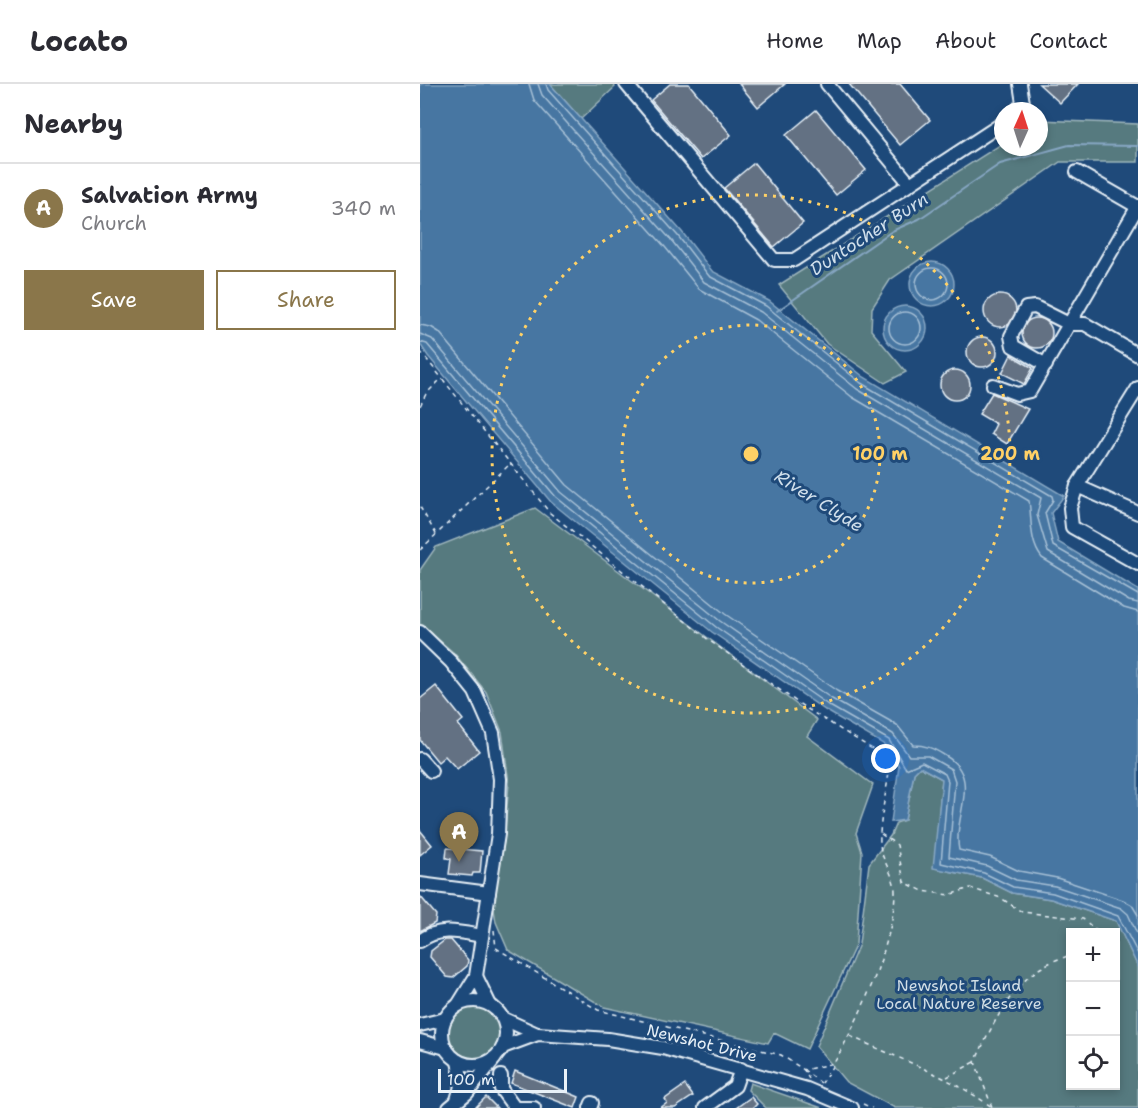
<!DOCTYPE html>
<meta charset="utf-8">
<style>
:root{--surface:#fff;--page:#f2f2f3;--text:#2b2b33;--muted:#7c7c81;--line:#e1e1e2;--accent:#8a764a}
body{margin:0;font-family:"Shantell Sans",sans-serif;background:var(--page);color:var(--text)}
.controls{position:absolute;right:18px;bottom:18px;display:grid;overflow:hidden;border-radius:0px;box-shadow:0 3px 9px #0003}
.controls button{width:54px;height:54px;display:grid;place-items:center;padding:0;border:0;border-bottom:2px solid var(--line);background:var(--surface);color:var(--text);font:30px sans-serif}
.compass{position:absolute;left:574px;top:18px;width:54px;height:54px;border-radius:50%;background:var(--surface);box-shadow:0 3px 9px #0003;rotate:3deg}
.scale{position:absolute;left:18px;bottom:15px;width:129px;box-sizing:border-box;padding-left:6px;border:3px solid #e8f1f8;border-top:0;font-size:16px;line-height:21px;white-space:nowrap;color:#e8f1f8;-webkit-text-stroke:4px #1f4a7a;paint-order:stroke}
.you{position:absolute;left:466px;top:675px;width:21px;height:21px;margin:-15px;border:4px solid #fff;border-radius:50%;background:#1a73e8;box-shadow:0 0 0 9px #1a73e833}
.badge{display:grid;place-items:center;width:39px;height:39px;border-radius:50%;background:var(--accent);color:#fff;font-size:20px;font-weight:700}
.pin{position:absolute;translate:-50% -50px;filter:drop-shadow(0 2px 3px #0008)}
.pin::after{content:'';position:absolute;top:32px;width:21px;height:18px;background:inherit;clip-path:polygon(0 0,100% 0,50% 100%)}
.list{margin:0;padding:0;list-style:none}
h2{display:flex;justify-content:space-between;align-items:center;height:78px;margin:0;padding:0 24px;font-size:26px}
h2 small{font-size:20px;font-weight:400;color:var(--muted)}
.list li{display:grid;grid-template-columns:39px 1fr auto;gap:18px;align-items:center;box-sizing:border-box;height:90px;padding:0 24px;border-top:2px solid var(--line)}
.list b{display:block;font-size:22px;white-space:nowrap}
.list p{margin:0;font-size:20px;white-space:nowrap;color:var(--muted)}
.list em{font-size:20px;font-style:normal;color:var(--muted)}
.actions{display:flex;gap:12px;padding:18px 24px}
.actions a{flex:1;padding:14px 0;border:2px solid var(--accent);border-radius:0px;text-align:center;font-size:21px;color:var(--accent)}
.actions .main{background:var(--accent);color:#fff}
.icon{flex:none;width:33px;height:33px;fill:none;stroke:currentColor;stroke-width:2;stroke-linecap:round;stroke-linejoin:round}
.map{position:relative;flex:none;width:718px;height:1024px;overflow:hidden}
header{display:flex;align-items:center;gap:36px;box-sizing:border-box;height:84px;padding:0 30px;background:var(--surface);border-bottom:2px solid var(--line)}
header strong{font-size:28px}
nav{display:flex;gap:33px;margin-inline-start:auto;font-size:21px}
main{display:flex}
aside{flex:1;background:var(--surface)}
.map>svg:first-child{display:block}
</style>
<header>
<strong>Locato</strong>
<nav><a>Home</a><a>Map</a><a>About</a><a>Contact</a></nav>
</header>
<main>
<aside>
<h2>Nearby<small></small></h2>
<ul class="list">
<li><span class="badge">A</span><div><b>Salvation Army</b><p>Church</p></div><em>340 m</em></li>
</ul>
<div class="actions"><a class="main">Save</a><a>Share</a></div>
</aside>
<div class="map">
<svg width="718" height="1024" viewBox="0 0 718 1024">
<rect width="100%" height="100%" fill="#1f4a7a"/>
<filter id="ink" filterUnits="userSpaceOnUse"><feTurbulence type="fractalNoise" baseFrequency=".0167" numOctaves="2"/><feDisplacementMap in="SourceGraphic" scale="12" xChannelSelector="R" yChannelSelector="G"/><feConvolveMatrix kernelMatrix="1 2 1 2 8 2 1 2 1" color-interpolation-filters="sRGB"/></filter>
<g filter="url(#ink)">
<g fill="#567a7f" stroke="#9fb6bc" stroke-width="1.5" fill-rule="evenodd">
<polygon points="130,0 193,0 195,3 161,35"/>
<polygon points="619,36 718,40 718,78 640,78 470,196 452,224 451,246 486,288 465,299 407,260 359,201 583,59 583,63 619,63"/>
<polygon points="115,424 397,636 387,652 453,701 436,749 442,768 436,860 387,965 354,949 348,959 184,923 88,866 76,838 73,819 84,757 89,699 82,648 66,608 34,569 0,540 0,486 16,463"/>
<path d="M500,683L522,695L514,784L562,794L592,809L631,815L696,837L718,883V1024H475L426,998L396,962L439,860L449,780L471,751L476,739L485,736L494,689ZM650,848H696V1002H650Z"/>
<circle cx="54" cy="948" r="26"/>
<polygon points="330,999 402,1024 346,1024 328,1006"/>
</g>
<g fill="#4676a2" stroke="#87a7c4" stroke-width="1.5">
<polygon points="0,0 130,0 262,148 292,187 349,217 444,293 644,412 631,429 638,458 718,506 718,883 696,837 631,815 592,809 562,794 513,784 522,695 500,683 494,689 485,736 471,738 479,682 465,661 405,626 292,548 131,418 8,272 0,260"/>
<circle cx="512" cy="200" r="22"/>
<circle cx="485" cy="244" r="22"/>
</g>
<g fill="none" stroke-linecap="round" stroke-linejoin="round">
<g stroke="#a7c0d6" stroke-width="1.5">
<path d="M109,0L114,16L245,163L279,205L336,236L432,313L609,417C612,435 609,458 622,474L704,524L718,528"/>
<polyline points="118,0 122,11 252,157 284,198 341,228 437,305 621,414 617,431 628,468 709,517 718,519"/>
<polyline points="126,0 128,6 258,152 289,192 346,222 441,299 632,412 633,416 625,429 633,462 718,511"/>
<circle cx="512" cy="200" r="16"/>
<circle cx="485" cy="244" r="16"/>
<path d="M0,241L11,243L19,248L147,401L305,530L417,607L477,641L493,661C505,661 513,664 524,671C564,693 532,732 539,766L570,773L599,787L637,794L703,816L712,821L718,831"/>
<polyline points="0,250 12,255 141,408 300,537 412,615 473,650 489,672 508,672 531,685 535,697 529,773 567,782 596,796 635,802 701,824 708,830 718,852"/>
<polyline points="0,258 7,260 136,413 296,543 408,621 469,656 486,685 502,678 525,690 528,697 521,779 564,789 593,803 633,809 698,832 718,870"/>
</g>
<polyline stroke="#87a7c4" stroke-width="2" points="357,227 472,147 499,135 580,80 649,61 718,62"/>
</g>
<g fill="#647183" stroke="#e8f1f8" stroke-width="1.5">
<polygon points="250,0 269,0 311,51 281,75 231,16"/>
<polygon points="319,0 365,0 338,23"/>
<polygon points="429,0 480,0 510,36 480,61"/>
<polygon points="619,0 658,0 640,19"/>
<polygon points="396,26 446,86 416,111 366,51"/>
<polygon points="334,79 383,139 354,163 304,104"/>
<circle cx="580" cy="227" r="16"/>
<circle cx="617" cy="249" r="15"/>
<circle cx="562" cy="268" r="15"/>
<polygon points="591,271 613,284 604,300 582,289"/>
<circle cx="535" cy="301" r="15"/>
<polygon points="572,309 608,325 587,360 571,350 576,340 559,330"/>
<polygon points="16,602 43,636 38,640 59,667 37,685 25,672 18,678 0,656 0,615"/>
<polygon points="0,746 12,761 0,771"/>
<polygon points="27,764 62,767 60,789 53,789 52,792 29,790 31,775 26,774"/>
<polygon points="0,812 16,831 15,839 0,847"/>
<polygon points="25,856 31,856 48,876 47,882 33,894 27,893 10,873 11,867"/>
<polygon points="95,987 159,1013 155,1024 91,999"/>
<polygon points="265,1001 273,1012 255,1024 240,1024 247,1019 245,1015"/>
<polygon points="66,1013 77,1024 55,1024"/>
<polygon points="331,1013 337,1020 333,1024 316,1024"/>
</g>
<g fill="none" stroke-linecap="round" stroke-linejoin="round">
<defs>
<g id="minor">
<polyline points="206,0 354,176 374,176 583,39"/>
<polyline points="407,0 490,100"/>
<polyline points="596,27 603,19 600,0"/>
<polyline points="657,88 718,123"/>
<polyline points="626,281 593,262 591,252 606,224 615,223 649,240 665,240 718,271"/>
<polyline points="573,301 597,310 610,307 718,122"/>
<polyline points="718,304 657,402 650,424 652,443 718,480"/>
<polyline points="657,402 718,429"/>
<polyline points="0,548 31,578 55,608 73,649 80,695 78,750 56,892 38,921"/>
<polyline points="0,675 11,687"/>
<polyline points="0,800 69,809"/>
<path d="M0,857C19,842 40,848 62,852"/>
<polyline points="56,892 70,921"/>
<circle cx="54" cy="949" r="32"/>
<polyline points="84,935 117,950"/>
<polyline points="0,941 25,935"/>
<polyline points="0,957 26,964"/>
<polyline points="83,963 118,950 188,955 243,964 387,1005 432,1024"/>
<polyline points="81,992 81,1005 94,1023"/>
<polyline points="37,1016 42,999 38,977"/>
<polyline points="29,1024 47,1009 75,974"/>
<polyline points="93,1024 114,1024"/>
<polyline points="170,1024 172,1019"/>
<polyline points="285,1024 315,1002 321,985"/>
</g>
</defs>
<use href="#minor" stroke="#e8f1f8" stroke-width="16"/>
<g stroke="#e8f1f8" stroke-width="1.5" stroke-dasharray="4.5 4.5" stroke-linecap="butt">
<path d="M0,267L130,429L290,557L384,623L454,666L469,688C466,711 459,737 460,760C461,777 475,790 475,808C474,863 432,952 402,999"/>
<polyline points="0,322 6,310 21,295"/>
<polyline points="0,423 16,450"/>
<polyline points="0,466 90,380"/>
<polyline points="461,750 477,761 484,798 503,807 529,811 550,804 581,814 602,828 663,835 678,848"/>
<polyline points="74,846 76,864 178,926 361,971 384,986 389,995"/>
<path d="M430,952C479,975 530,992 573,1024"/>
<polyline points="527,993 555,978"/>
<polyline points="401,999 384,986 414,979"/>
<polyline points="443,1020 452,1024"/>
<path d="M572,1023L555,978C575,935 599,882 650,872"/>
</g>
<use href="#minor" stroke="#1f4a7a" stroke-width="12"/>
</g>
</g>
<g fill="none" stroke="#ffd166" stroke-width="3" stroke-dasharray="3 6">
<circle cx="331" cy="370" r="129"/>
<circle cx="331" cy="370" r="259"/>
</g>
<g text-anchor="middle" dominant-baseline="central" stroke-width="6" stroke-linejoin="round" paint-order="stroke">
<g font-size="16" fill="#d2dfe6" stroke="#1f4a7a">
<text x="539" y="901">Newshot Island<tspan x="539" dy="18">Local Nature Reserve</tspan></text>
</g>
<g font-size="16" fill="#e8f1f8" stroke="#1f4a7a">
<text transform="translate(282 959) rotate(14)">Newshot Drive</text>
</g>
<g font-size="18" font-style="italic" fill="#d0dfeb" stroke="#1f4a7a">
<text transform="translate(449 150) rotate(-33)">Duntocher Burn</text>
<text transform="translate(399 417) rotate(32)">River Clyde</text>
</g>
</g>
<circle cx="331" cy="370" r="9" fill="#ffd166" stroke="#1f4a7a" stroke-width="3"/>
<g font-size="18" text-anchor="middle" font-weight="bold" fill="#ffd166" stroke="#1f4a7a" stroke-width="6" stroke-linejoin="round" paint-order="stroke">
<text x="460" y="376">100 m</text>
<text x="590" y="376">200 m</text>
</g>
</svg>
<div class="controls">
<button>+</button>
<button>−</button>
<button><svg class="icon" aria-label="locate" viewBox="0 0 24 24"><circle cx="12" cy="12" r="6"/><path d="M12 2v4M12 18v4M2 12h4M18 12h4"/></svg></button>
</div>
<svg class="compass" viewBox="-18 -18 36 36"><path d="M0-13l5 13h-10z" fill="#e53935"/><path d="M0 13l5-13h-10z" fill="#7c7c81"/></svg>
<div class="scale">100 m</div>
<div class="you"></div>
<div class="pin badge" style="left:39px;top:778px">A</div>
</div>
</main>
